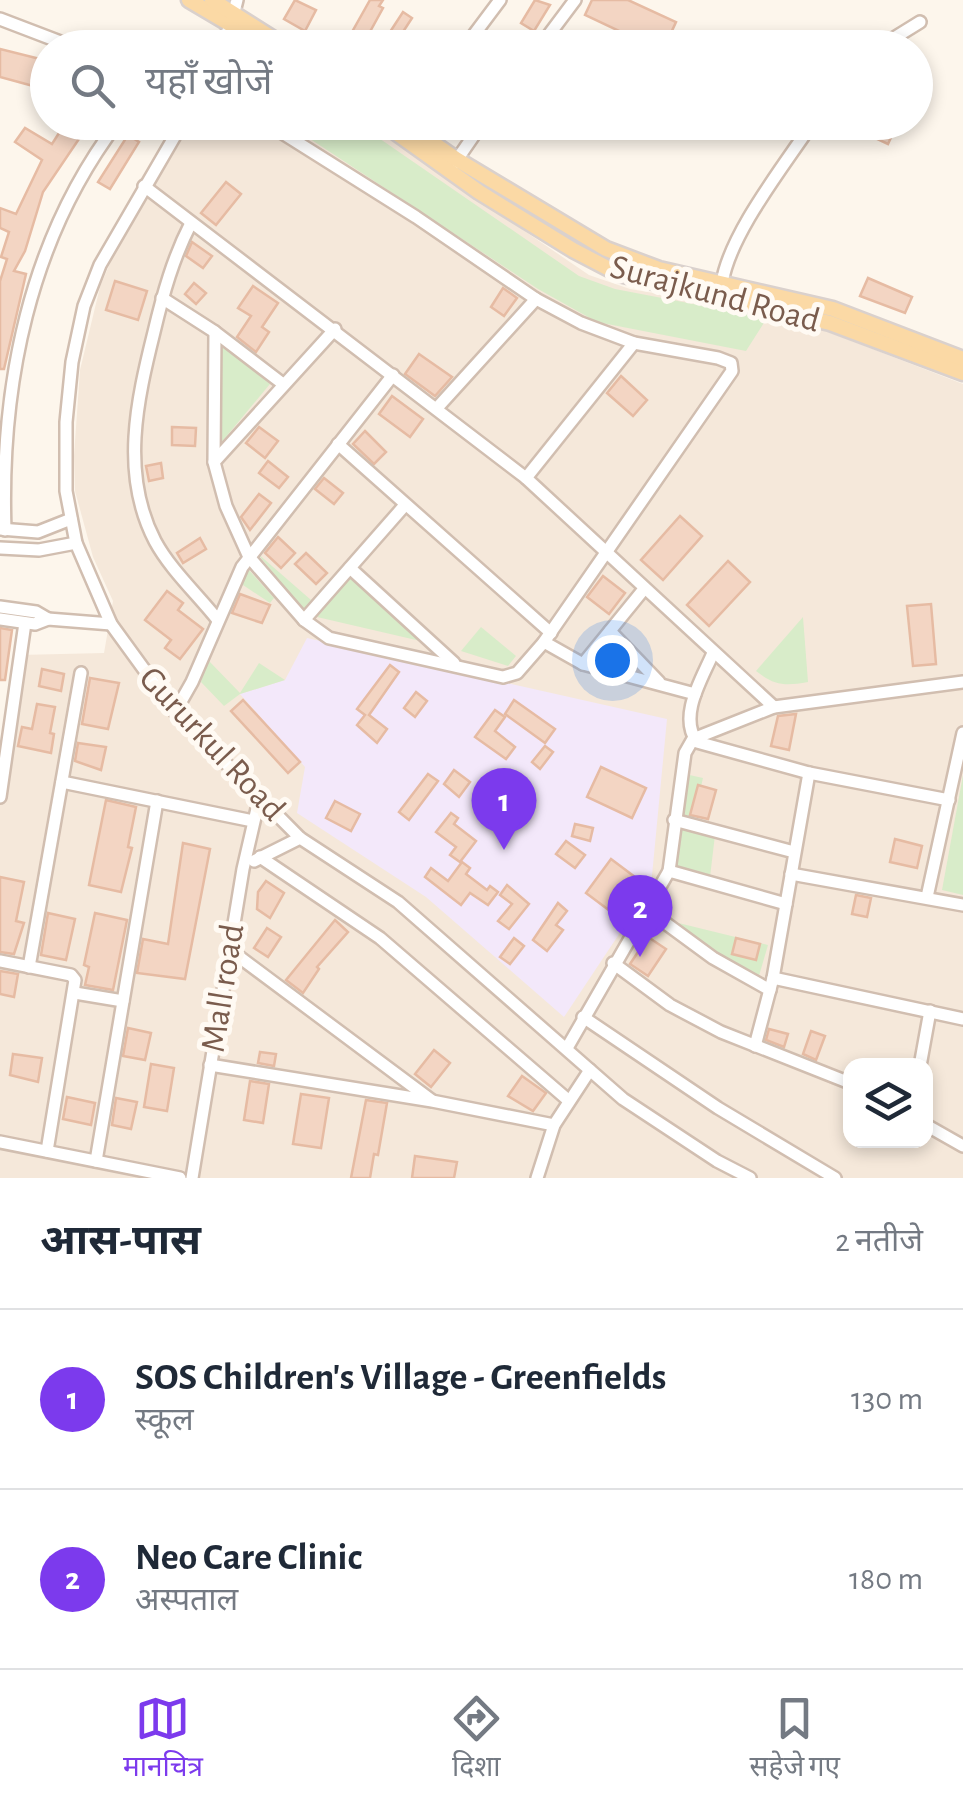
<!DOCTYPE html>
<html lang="hi">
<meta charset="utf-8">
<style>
:root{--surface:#fff;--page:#f6f6f7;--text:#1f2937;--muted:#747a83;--line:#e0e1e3;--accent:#7c3aed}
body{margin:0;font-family:"Alegreya Sans","Noto Sans Devanagari",sans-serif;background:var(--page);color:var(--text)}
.controls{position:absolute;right:30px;bottom:30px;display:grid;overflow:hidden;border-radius:20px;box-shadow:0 5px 15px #0003}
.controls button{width:90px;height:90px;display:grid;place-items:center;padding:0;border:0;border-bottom:2px solid var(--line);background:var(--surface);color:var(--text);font:50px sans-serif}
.you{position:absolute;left:612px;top:660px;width:35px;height:35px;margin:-25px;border:8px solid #fff;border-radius:50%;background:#1a73e8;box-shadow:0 0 0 15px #1a73e833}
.badge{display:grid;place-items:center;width:65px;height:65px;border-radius:50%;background:var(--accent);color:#fff;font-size:32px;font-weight:700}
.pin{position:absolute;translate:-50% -82px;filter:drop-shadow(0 2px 5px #0008)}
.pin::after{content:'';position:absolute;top:52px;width:35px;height:30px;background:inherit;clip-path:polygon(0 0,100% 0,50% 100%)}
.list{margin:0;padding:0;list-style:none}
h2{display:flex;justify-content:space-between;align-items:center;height:130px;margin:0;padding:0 40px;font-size:42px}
h2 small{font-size:32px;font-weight:400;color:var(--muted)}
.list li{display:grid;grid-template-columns:65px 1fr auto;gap:30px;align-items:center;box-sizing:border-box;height:180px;padding:0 40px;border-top:2px solid var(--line)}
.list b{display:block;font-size:38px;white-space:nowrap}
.list p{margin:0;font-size:32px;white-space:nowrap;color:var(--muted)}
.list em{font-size:32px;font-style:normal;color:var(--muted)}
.icon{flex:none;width:55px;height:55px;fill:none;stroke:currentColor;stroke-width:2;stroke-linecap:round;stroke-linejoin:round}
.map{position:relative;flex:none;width:963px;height:1178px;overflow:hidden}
.search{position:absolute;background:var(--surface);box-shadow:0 5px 15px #0003;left:30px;right:30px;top:30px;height:110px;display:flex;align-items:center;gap:25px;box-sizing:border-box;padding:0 35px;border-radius:55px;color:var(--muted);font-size:38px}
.sheet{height:490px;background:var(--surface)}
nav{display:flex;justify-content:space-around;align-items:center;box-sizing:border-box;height:140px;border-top:2px solid var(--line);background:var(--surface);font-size:28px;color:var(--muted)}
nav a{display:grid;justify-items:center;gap:5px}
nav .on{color:var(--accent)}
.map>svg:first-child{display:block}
</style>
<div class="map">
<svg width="963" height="1178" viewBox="0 0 963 1178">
<rect width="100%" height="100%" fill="#fdf6ec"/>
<path fill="#f5e8da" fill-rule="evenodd" d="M192,123H366L589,275L630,289L736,307L826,331L963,384V1178H0V780L19,655L104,653L113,601L93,557L75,491L74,456L80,370L100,287L116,249ZM850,1066H926V1140H850Z"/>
<polygon fill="#f3e8fa" points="307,638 667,719 651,886 564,1017 426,897 297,813 305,767 240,694 285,680"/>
<g fill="#d8ecc9">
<polygon points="286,123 357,123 579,276 615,289 767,318 746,351 597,322 538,289"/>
<polygon points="221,345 270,384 215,450"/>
<polygon points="257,553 311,600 303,610"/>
<polygon points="248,569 274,598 270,603 240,583"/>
<polygon points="350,577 429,643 317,617"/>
<path d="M803,617L808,682C785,686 775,686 756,671Z"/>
<polygon points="481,627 516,656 508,666 461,651"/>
<polygon points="208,660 240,693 259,663 285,680 240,694 224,706 201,682"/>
<polygon points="685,774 703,778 691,829 715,835 710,877 674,868"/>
<polygon points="963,775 963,895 942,890"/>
<polygon points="654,917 768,945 756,986"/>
</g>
<g fill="#f3d5c3" stroke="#e6bba3" stroke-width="2.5">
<polygon points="295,0 316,10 305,31 284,19"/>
<polygon points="370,0 383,0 379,6 383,8 361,48 343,48"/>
<polygon points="535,0 550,5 534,31 521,23"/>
<polygon points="592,0 628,0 676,22 664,48 655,48 585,15"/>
<polygon points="403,12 412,18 399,38 390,32"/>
<polygon points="0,49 48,61 48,90 0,77"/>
<polygon points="66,122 74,122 85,130 43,192 25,251 14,271 26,274 4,369 0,369 0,281 7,259 1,257 9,232 0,228 0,208 16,214 42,160 15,142 25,128 52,144"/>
<polygon points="864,122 893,133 888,144 860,131"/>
<polygon points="128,135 139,142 110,189 98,182"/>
<polygon points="226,182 241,194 216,225 201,213"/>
<polygon points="192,242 212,256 203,268 186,256"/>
<polygon points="868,278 912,297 905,313 860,296"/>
<polygon points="115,281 147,291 138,320 106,310"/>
<polygon points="194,283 206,293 196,304 185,294"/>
<polygon points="253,286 278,303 262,327 269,332 256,352 237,337 251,316 238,308"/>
<polygon points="503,288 517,298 504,316 491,307"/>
<polygon points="419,354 452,377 435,396 405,374"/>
<polygon points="621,376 647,400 633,416 607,393"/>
<polygon points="392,396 423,419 410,437 379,414"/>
<polygon points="172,427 196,428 195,446 172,445"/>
<polygon points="259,427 278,441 265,458 246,443"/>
<polygon points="365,431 386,452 374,464 353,444"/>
<polygon points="268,461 288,477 279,488 259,473"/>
<polygon points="161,463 163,478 149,481 146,466"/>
<polygon points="324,478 343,493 334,504 315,489"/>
<polygon points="259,494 271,503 250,530 241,517"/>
<polygon points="680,516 702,536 663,580 641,560"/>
<polygon points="278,537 295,553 281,568 265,553"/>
<polygon points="200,538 206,549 183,563 177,553"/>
<polygon points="306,553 327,573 316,584 295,564"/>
<polygon points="728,561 750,582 709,626 687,605"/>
<polygon points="603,576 625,593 609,614 587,597"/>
<polygon points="167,591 183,603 178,610 203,629 180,659 165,648 171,640 145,620"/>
<polygon points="240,594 270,605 262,623 232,613"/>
<polygon points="931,604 936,664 913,666 907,606"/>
<polygon points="0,628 12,630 5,680 0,680"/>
<polygon points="390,665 399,672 369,715 387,729 377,743 357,725 365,715 357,709"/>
<polygon points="42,669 64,674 61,691 39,686"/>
<polygon points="90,678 119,683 108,729 82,724"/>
<polygon points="416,692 427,701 415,717 404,708"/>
<polygon points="243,700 300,762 288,773 231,711"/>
<polygon points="514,700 555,729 545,743 505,714"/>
<polygon points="37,704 55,707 50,733 54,734 51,753 18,746 22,727 32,729"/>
<polygon points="495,710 505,717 495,731 515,747 506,759 475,737"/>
<polygon points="796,714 789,750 771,746 778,716"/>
<polygon points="78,743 106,747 101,770 75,761"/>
<polygon points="545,746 553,752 540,769 532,762"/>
<polygon points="601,767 646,788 632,818 587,797"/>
<polygon points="454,770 470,782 459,797 444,784"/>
<polygon points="428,774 438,781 409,820 399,812"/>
<polygon points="698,785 716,790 708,819 690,815"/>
<polygon points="106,800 136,807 128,847 132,848 121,892 89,885"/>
<polygon points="335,801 360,814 351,831 326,818"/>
<polygon points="451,813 458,818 454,824 476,841 460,862 450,855 456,847 436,832"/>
<polygon points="575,824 593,828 590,841 572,836"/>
<polygon points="895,839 922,846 917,868 890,862"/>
<polygon points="566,841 585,855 575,868 556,854"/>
<polygon points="183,843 210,849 185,979 137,973 143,939 168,944"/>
<polygon points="611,859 639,880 614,914 586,893"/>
<polygon points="462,862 470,868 466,874 487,890 490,886 498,892 488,905 470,893 461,905 425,877 431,868 448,881"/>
<polygon points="0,877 24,882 16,921 24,923 14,954 0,952"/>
<polygon points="266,881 284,893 270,918 257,909 258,892"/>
<polygon points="507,885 529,904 509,929 498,921 512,904 500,895"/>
<polygon points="856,895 871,898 867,917 852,914"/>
<polygon points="558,903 567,911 556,925 563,930 547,951 533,940"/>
<polygon points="48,913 75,919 66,960 41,955"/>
<polygon points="95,913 127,920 113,990 85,985 89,967 84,965"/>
<polygon points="335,920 348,932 317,967 319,969 303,993 286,980"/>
<polygon points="267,928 281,937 268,957 254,948"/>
<polygon points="648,937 666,949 648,976 630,964"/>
<polygon points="514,938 524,946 510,964 500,957"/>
<polygon points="736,938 760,944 756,960 732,954"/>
<polygon points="0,971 18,974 14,997 0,994"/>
<polygon points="128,1028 151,1033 145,1060 123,1056"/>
<polygon points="769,1029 788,1034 784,1047 766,1040"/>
<polygon points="811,1031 825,1036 816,1060 803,1054"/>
<polygon points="434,1050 450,1063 431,1087 415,1074"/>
<polygon points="260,1052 276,1054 274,1066 258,1063"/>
<polygon points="13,1054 42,1058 38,1082 10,1075"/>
<polygon points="151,1064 174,1068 167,1111 144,1107"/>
<polygon points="522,1076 546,1093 533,1111 508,1096"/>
<polygon points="250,1081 269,1084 263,1123 244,1120"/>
<polygon points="301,1094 329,1098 321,1148 293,1144"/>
<polygon points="67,1097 95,1103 91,1125 63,1119"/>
<polygon points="116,1098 137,1102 131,1129 112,1125"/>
<polygon points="366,1100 387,1103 378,1155 374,1154 370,1178 351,1178"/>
<polygon points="415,1156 457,1162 454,1178 412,1178"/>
</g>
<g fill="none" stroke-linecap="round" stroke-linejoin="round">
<defs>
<g id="minor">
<polyline points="0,19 76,48"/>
<polyline points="220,48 231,24 237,0"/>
<polyline points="464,48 500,0"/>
<polyline points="539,48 575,0"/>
<polyline points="878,48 920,22"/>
<polyline points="183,122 100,265 84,306 72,362 66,422 66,491 76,543 111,624 175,712 300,838 398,902 623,1099 717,1161 750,1178"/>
<polyline points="454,164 483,122"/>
<polyline points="144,186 526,478 774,707"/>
<path d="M191,223C173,258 163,294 154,332C137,400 120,474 155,541C170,569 197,594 217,619"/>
<path d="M722,283C730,233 784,166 813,122"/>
<polyline points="162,298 215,332 283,384"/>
<polyline points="215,332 214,462 226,506 249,557 304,620 329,638 503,677 517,673 544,642 732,371 731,363 718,358 634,343 581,323 536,299 416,217 265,122"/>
<polyline points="437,408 536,299"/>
<polyline points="338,444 551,633"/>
<polyline points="214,462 335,329"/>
<polyline points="526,478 634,343"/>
<polyline points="0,529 38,532 71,519"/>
<path d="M5,530C0,386 29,239 118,122"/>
<polyline points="0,548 39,550 76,543"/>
<polyline points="350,568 454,663"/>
<polyline points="0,607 36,612 48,619"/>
<polyline points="0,619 35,624 48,619 111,624"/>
<polyline points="304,620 405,505"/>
<polyline points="610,631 659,682"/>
<polyline points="544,642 583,664 695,694"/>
<path d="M713,653C702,679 678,716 697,742L809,773L949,800"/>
<polyline points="583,664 644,589"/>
<polyline points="175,712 192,682 242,567 393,375"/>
<polyline points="62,782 253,821"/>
<polyline points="0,797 25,623"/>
<polyline points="674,820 794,852"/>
<polyline points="260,857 380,938 568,1100"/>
<polyline points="254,861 300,838"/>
<polyline points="669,871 786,904"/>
<polyline points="791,874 963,905"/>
<polyline points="927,897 963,733"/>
<polyline points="649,911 713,958 770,990"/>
<polyline points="230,950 431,1100"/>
<polyline points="0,961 71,975 75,980 47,1151"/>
<polyline points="613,963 670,1005 721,1032 850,1083"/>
<polyline points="29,967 81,673"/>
<polyline points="773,978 963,1019"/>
<polyline points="75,993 123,1001"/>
<polyline points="583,1017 718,1108 835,1178"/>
<polyline points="755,1046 773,978 809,773"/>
<polyline points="567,1048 669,871 685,753 693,739 774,707 963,682"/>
<polyline points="210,1065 432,1101 554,1125"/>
<polyline points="920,1066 930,1011"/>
<polyline points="926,1125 963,1146"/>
<polyline points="0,1142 180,1178"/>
<polyline points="96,1161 157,801"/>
<polyline points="192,1178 243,869 259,800"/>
<polyline points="537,1178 554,1125 590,1070"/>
</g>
<g id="major">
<polyline points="189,0 270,48"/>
<polyline points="212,0 288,48"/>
<polyline points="381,122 479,192 573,250 619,274 830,323 963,373"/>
<polyline points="403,122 456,159 606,249 659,269 833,309 963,359"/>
</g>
</defs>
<use href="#minor" stroke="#d1beb0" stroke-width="16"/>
<use href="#major" stroke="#dad1cd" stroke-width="19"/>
<use href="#minor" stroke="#fff" stroke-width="11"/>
<use href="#major" stroke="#fbd9a5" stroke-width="14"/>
</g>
<g text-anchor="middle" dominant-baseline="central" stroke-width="10" stroke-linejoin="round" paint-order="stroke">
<g font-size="35" fill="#7a5c4d" stroke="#fffaf3">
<text transform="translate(715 294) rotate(15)">Surajkund Road</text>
<text transform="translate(212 744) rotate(47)">Gururkul Road</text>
<text transform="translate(223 988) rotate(-81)">Mall road</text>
</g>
</g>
</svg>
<div class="controls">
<button><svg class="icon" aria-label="layers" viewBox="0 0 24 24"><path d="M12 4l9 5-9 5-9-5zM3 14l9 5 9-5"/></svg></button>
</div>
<div class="you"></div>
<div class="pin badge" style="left:504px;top:850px">1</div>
<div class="pin badge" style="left:640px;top:957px">2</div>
<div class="search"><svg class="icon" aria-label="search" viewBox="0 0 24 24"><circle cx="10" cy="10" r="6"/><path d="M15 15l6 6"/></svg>यहाँ खोजें</div>
</div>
<section class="sheet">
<h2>आस-पास<small>2 नतीजे</small></h2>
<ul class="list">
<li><span class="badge">1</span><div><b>SOS Children's Village - Greenfields</b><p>स्कूल</p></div><em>130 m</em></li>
<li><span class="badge">2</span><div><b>Neo Care Clinic</b><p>अस्पताल</p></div><em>180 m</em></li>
</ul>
</section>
<nav>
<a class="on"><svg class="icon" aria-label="map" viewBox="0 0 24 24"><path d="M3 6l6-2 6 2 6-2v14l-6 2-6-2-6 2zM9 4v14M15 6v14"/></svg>मानचित्र</a>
<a><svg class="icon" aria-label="directions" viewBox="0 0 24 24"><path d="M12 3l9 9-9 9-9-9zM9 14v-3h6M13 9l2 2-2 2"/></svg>दिशा</a>
<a><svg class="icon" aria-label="saved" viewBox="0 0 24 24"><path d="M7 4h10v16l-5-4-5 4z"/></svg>सहेजे गए</a>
</nav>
